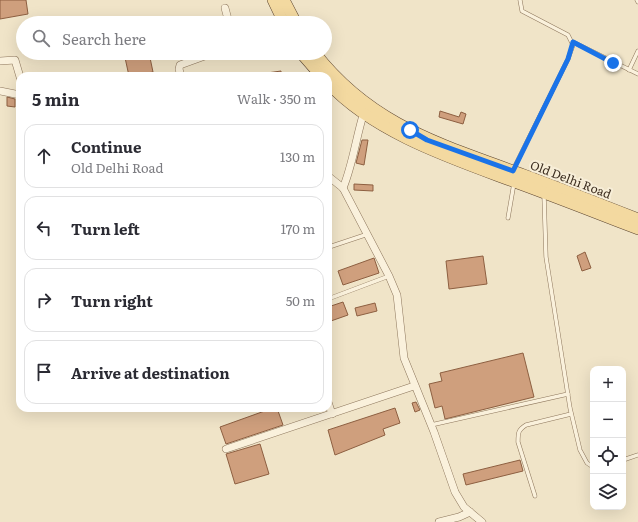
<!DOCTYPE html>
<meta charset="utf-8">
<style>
:root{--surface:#fff;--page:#f7f7f7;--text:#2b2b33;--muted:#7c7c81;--line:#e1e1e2}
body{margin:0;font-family:Literata,serif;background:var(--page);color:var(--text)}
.controls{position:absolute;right:12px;bottom:12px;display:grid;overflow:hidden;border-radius:8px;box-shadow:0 4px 16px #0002}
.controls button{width:36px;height:36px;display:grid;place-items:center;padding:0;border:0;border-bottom:1px solid var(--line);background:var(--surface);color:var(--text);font:20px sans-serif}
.stop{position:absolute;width:12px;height:12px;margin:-9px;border:3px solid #1a73e8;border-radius:50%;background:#fff}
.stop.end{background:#1a73e8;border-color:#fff;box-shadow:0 1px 4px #0008}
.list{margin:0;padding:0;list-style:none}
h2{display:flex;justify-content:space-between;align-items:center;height:52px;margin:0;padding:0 16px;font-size:17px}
h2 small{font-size:13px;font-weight:400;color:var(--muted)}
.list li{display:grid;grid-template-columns:26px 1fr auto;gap:12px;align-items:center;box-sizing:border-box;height:64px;margin:0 8px 8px;padding:0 8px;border:1px solid var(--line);border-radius:12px}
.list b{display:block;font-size:15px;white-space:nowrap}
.list p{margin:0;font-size:13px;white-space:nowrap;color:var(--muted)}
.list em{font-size:13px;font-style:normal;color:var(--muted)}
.icon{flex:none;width:22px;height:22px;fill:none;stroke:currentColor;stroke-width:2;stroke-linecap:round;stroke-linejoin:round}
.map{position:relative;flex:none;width:638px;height:522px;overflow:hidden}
.search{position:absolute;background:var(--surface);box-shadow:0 4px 16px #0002;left:16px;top:16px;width:316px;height:44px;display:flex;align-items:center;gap:10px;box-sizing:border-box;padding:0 14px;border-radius:22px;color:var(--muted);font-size:15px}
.panel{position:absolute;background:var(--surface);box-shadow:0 4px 16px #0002;left:16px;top:72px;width:316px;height:340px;border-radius:12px}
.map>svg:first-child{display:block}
</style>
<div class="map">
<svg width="638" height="522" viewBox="0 0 638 522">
<rect width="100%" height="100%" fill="#f0e4c8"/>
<g fill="#cf9f7d" stroke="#8d5f41">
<polygon points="0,0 26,0 28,14 0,19"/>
<polygon points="124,53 149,53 153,72 129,76"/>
<polygon points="281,71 281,76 268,76 267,73"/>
<polygon points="7,97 15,99 15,107 7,106"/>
<polygon points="440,111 459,117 461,112 466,114 463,124 439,117"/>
<polygon points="362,140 368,140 364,165 356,163"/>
<polygon points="354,184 373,185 373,191 354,190"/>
<polygon points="585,252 591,268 582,271 577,256"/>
<polygon points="483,256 487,284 449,289 446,261"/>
<polygon points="374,258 379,273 343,285 338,271"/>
<polygon points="343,302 348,315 328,322 328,307"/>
<polygon points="375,303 377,311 357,316 355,308"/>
<polygon points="523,353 534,397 445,419 442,406 435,408 429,384 442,381 440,373"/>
<polygon points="416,402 420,410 415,412 412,403"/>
<polygon points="273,408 277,408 283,425 226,444 220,427"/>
<polygon points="395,408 400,423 383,429 385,435 335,455 328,430"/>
<polygon points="260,444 269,474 235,484 226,454"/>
<polygon points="520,460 523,471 466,485 463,474"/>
</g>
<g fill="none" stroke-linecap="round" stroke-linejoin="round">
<defs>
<g id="lane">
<polyline points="637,0 638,2"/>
<polyline points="573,42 638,74"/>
<polyline points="629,70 638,51"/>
<polyline points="513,170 568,59 573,45 568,35 522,11 520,0"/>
<polyline points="544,195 546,257 570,408 580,450 587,463 593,467"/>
<polyline points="508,218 514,183"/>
<polyline points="329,247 368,234"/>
<polyline points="328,299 389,276"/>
<polyline points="431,425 568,394"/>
<polyline points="623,460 638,455"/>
<path d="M535,496L518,442C518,433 518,430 526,425L571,414"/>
</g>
<g id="street">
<polyline points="225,8 229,23"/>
<polyline points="0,61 15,60 20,77"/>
<polyline points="181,76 179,69 180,65 213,53"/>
<polyline points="0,91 20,95"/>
<polyline points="328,176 343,188 389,276 397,295 404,358 434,432 455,492 464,507 482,522"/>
<path d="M343,188C353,164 356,137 364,112"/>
<polyline points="328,402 332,414"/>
<polyline points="226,449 414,386"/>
<polyline points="439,522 459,517 470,512"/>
</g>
<g id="primary">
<polyline points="273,0 284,23"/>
<polyline points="284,0 296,23"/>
<polyline points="301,53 321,76"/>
<path d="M315,53C372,126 441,144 524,175C562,189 600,204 638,219"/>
<path d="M328,83C374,133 453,159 515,182C556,197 597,213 638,229"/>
</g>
</defs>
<use href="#lane" stroke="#8d765c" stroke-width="4.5"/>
<use href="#street" stroke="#8d765c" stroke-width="8"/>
<use href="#primary" stroke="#5b4430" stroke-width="12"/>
<use href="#lane" stroke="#faf1dc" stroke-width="3.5"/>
<use href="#street" stroke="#faf1dc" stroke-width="7"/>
<use href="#primary" stroke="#f3d9a0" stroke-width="11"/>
</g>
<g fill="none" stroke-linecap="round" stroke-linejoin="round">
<polyline stroke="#1a73e8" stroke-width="5" points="410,130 427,140 513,171 568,59 573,42 613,63"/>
</g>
<g text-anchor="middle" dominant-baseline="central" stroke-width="4" stroke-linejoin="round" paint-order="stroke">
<g font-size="12" fill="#3d2e20" stroke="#f7eed8">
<text transform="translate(571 179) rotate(21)">Old Delhi Road</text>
</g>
</g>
</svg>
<div class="controls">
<button>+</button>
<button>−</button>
<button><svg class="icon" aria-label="locate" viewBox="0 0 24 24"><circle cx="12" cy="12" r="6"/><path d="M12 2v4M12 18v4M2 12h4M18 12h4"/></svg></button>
<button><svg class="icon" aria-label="layers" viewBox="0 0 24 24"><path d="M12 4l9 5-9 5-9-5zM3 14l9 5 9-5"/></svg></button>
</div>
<div class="stop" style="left:410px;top:130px"></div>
<div class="stop end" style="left:613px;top:63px"></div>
<div class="search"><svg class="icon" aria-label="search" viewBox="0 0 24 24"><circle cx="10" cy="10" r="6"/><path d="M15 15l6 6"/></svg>Search here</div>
<section class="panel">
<h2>5 min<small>Walk · 350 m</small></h2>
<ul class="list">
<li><svg class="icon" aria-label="ahead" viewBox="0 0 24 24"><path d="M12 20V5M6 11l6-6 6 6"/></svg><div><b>Continue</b><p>Old Delhi Road</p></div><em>130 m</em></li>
<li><svg class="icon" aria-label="left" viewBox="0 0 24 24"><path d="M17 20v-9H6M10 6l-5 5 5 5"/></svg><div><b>Turn left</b></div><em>170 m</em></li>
<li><svg class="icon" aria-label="right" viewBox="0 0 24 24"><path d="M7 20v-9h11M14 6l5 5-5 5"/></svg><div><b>Turn right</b></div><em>50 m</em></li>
<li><svg class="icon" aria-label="arrive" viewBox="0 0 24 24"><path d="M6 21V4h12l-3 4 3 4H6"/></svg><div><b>Arrive at destination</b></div></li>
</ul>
</section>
</div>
